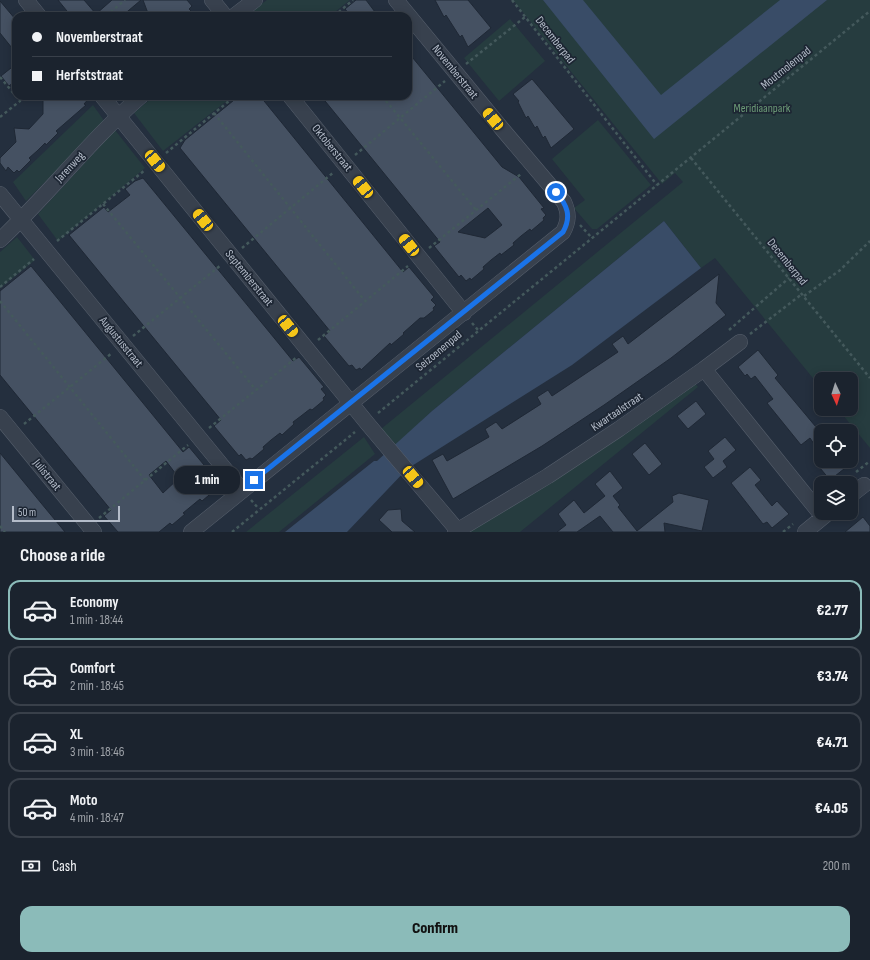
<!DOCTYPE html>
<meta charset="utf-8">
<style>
:root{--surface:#1b232e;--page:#242b36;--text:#f1f3f6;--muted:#a0a4aa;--line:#39404a;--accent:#8bbbb9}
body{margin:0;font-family:"Sofia Sans Condensed",sans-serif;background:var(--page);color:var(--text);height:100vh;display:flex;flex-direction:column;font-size:15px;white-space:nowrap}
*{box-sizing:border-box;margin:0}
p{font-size:13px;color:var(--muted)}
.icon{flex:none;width:22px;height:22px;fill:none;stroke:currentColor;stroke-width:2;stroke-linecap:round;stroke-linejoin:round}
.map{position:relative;height:532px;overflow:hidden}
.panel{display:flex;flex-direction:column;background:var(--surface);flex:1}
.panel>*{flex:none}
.banner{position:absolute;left:12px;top:12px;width:400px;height:88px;border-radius:12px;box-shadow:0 2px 10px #0003,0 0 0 1px var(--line);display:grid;align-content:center;height:88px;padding:0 20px;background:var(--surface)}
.needle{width:26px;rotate:176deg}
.tools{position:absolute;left:814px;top:372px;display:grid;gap:8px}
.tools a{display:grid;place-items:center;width:44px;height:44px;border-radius:8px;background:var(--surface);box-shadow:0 2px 10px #0003,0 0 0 1px var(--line);font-size:20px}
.scale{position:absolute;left:12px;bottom:10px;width:108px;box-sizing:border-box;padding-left:4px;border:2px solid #b4bcc9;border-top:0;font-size:11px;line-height:14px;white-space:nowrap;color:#b4bcc9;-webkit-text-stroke:3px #1d2633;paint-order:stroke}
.end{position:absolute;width:18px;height:18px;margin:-9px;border:5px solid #1a73e8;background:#fff;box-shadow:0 0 0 2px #fff}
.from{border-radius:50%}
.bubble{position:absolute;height:28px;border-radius:12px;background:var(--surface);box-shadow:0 2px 10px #0003,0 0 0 1px var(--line);font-size:13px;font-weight:800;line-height:28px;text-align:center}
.car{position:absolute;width:12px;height:24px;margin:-12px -6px;border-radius:5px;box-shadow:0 0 3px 1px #0007;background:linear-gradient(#f5c518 24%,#345 0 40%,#f5c518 0 76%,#345 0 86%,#f5c518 0)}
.banner b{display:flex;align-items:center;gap:14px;height:38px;font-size:15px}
.banner b+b{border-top:1px solid var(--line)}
.banner i{width:10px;height:10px;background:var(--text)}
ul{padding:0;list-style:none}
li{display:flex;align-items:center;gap:12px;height:60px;margin:0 8px 6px;padding:0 12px;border:2px solid var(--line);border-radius:12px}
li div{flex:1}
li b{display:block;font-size:15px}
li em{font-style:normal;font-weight:800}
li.active{border-color:var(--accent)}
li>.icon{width:36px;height:36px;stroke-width:1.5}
h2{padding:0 20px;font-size:18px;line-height:48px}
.pay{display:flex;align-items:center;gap:10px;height:44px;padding:0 20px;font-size:15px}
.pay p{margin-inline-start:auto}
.button{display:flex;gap:8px;margin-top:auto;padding:8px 20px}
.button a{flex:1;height:46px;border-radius:12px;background:var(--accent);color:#111;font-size:16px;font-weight:800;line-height:46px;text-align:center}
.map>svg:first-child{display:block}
</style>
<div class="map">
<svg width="870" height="532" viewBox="0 0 870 532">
<rect width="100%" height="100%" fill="#242f3e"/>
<path fill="#263c3f" d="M267,0H350L330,16H245Z
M513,0H870V448L838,409H851V379H821V388L715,258L701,268L664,221L432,411L396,445L381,429L683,182L675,173L662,184Z
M510,19L545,61L499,101L464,58Z
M154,96H233L163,151L134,113Z
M93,105L105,122L26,201L13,182Z
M598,120L651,185L597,229H592L574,208L585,200L552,159Z
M115,130L145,168L58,241L38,214Z
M17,237L35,260L0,288V252Z
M694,382L698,387L520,532H469Z
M364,437L375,454L279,532H246Z"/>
<path fill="#394c67" d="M543,0H583L661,95L780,0H827L654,139Z
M664,221L701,268L572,365L407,469L347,532H285L374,461H377L432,411Z"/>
<path fill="#455162" stroke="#1f2835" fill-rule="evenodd" d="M58,0H84L96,14L112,0H141L122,16H71Z
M143,0H187L192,6L189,9L191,11L185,16H149Z
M356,0H366L378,16H351L345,9Z
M435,0H468L491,28L468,47L462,35L460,37L446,15L444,17Z
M0,1L16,20V53L0,33Z
M408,52L502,167L519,177L544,208L541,209L546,215L543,218L544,220L531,231L530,229L521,236L513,243L514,245L501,255L500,253L491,260L483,267L484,269L471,280L470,278L466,281L461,275L459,277L434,246L440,242L321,96H408ZM488,208L502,225L493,232L485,238L458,232Z
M16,64V80L9,86L1,76Z
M532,79L574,129L551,148L545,136L543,138L537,126L535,128L528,116L526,118L518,102L519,101L513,94Z
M43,96H91L84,104L86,105L56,131L58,133L46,145L45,143L37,151L29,158L31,160L19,172L17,170L14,173L8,167L6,171L0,163V158L16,142L14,128L29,129L43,114Z
M239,96H260L403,272L409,267L434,297L431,300L436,305L433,308L434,310L424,318H420L403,333L404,334L391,345L390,343L361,370L360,368L356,370L352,365L349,366L324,336L330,331L180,148L185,140Z
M143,178L293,361L299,357L324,387L321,389L326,395L323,398L324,400L312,410L310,409L301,416L293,422L294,424L282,435L280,433L271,440L263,447L264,449L252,459L250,458L246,460L241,454L239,456L214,426L221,420L69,235L104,207L108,212L130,195L125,189L135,181Z
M31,266L183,452L189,447L214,477L212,479L217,485L213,488L215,490L202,501L200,499L183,513L185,514L178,520L172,525L170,523L159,532H118L104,516L111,510L0,375V291ZM166,461L179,478L163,493L149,475Z
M719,274L716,303L726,315L671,358L604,405L542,446L453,499L432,460L443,454L447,461L489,437L485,429L496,422L502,429L541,404L537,397L548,390L552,396L618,352L612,344L623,336L628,344Z
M758,350L778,375L775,378L821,433V438L814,444L810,438L801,445L767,403L773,399L755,376L751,379L747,374L745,376L738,367Z
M696,401L706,414L688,429L677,416Z
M725,437L736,450L723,461L727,467L713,478L704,467L714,459L708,451Z
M645,443L662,464L649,475L632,454Z
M0,453L41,503L65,532H0Z
M828,461H854L830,480L820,468Z
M750,467L761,480L755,485L772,506L777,501L789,514L772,528L767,522L763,524L731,483Z
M610,471L623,488L613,496L620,505L618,507L637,531L673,502L672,496L679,493L709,500L702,531L664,523L665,532H613L600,516L577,532H557L566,525L558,514L574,500L584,513L605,496L595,484Z
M401,509L402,521L415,532H392L379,520L388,510Z
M863,517L870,526V532H845Z"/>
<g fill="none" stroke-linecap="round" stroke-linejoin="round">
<defs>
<path id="street" d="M26,0L39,16
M212,0L225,16
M234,16L255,0
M102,96L367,423L459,532
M290,96L464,313
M0,194L242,490
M0,240C49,194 90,140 141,96
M704,369L740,342
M0,417L94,532
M851,495L864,485
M191,532L563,232C569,221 569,213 564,202L503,130L396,0
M455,532L548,476L619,429L704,369L823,517
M805,532L828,513"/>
</defs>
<use href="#street" stroke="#565f6c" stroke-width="16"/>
<path stroke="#44595c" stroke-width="2.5" stroke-dasharray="3 3" stroke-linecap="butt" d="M512,0L657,185
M106,16L125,0
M334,16L353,0
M466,64L525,17
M0,77L20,101
M382,96L476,210
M214,113L365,301
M0,117L20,101L21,96
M166,153L235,96
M355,155L445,81
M691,158L870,378
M103,204L256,390
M580,225L592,238
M57,241L145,170
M242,248L334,172
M429,248L521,174
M0,287L34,259
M804,296L839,271L870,241
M0,301L145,480
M472,323L478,330
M729,330L789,278
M750,334L802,294
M133,336L221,265
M318,340L408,266
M378,413L870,11
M24,424L112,353
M209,428L297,357
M856,472L870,461
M251,500L259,509
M99,518L188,445
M0,526L5,532
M232,532L355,432
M783,532L793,524"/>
<use href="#street" stroke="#38414e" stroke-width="15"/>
</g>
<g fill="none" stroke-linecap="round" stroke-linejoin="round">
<path stroke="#1a73e8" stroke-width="5" d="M254,480L563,232C572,216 567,205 556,192"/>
</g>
<g text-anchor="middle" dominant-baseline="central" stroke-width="3.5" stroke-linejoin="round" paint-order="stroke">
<g font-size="12" fill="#b4bcc9" stroke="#1d2633">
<text transform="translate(555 40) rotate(52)">Decemberpad</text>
<text transform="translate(786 68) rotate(-39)">Moutmolenpad</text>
<text transform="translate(455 72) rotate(51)">Novemberstraat</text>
<text transform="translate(332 148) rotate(51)">Oktoberstraat</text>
<text transform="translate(70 167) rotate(-47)">Jarenweg</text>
<text transform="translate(787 262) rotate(51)">Decemberpad</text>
<text transform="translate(249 278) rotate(51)">Septemberstraat</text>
<text transform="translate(121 342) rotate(51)">Augustusstraat</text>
<text transform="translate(439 351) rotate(-40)">Seizoenenpad</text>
<text transform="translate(617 412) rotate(-34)">Kwartaalstraat</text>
<text transform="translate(47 475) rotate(51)">Julistraat</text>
</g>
<g font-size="12" fill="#6b9a76" stroke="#1d2633">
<text x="762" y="108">Meridiaanpark</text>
</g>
</g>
</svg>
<div class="tools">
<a><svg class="needle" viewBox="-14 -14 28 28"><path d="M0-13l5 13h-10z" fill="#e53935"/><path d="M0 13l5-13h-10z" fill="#a0a4aa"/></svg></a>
<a><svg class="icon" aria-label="locate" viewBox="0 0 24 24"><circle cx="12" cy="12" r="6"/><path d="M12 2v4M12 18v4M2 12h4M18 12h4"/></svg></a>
<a><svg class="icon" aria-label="layers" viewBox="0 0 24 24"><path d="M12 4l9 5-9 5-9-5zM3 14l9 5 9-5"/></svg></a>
</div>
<div class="scale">50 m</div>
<i class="end from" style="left:556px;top:192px"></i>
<i class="end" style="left:254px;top:480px"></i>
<div class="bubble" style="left:174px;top:466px;width:66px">1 min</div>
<i class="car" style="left:493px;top:119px;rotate:320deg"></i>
<i class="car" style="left:155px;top:161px;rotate:141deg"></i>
<i class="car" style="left:363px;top:187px;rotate:321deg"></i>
<i class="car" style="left:203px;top:220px;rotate:321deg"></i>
<i class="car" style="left:409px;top:245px;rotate:321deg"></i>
<i class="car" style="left:288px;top:326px;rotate:141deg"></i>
<i class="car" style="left:413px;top:477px;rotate:140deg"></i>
<div class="banner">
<b><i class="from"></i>Novemberstraat</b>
<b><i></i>Herfststraat</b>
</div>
</div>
<section class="panel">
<h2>Choose a ride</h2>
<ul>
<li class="active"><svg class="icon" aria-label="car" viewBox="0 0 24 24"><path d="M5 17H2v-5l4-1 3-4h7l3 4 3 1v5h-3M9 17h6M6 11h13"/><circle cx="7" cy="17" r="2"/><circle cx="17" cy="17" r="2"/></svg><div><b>Economy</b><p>1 min · 18:44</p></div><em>€2.77</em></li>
<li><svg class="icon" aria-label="car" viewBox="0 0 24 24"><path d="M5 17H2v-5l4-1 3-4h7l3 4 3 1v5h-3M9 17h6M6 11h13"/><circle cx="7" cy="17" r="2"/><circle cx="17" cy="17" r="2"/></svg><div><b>Comfort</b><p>2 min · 18:45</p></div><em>€3.74</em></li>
<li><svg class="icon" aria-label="car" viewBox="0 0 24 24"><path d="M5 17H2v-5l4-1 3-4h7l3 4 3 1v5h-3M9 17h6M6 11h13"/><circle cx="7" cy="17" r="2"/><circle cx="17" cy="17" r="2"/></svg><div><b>XL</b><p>3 min · 18:46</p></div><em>€4.71</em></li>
<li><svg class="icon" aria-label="car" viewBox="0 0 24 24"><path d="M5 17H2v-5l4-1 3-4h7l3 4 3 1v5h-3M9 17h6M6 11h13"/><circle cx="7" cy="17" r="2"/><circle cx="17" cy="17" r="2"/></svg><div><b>Moto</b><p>4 min · 18:47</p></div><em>€4.05</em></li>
</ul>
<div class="pay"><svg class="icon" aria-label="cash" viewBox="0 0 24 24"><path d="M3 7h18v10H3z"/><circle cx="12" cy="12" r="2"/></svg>Cash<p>200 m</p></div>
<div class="button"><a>Confirm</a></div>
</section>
